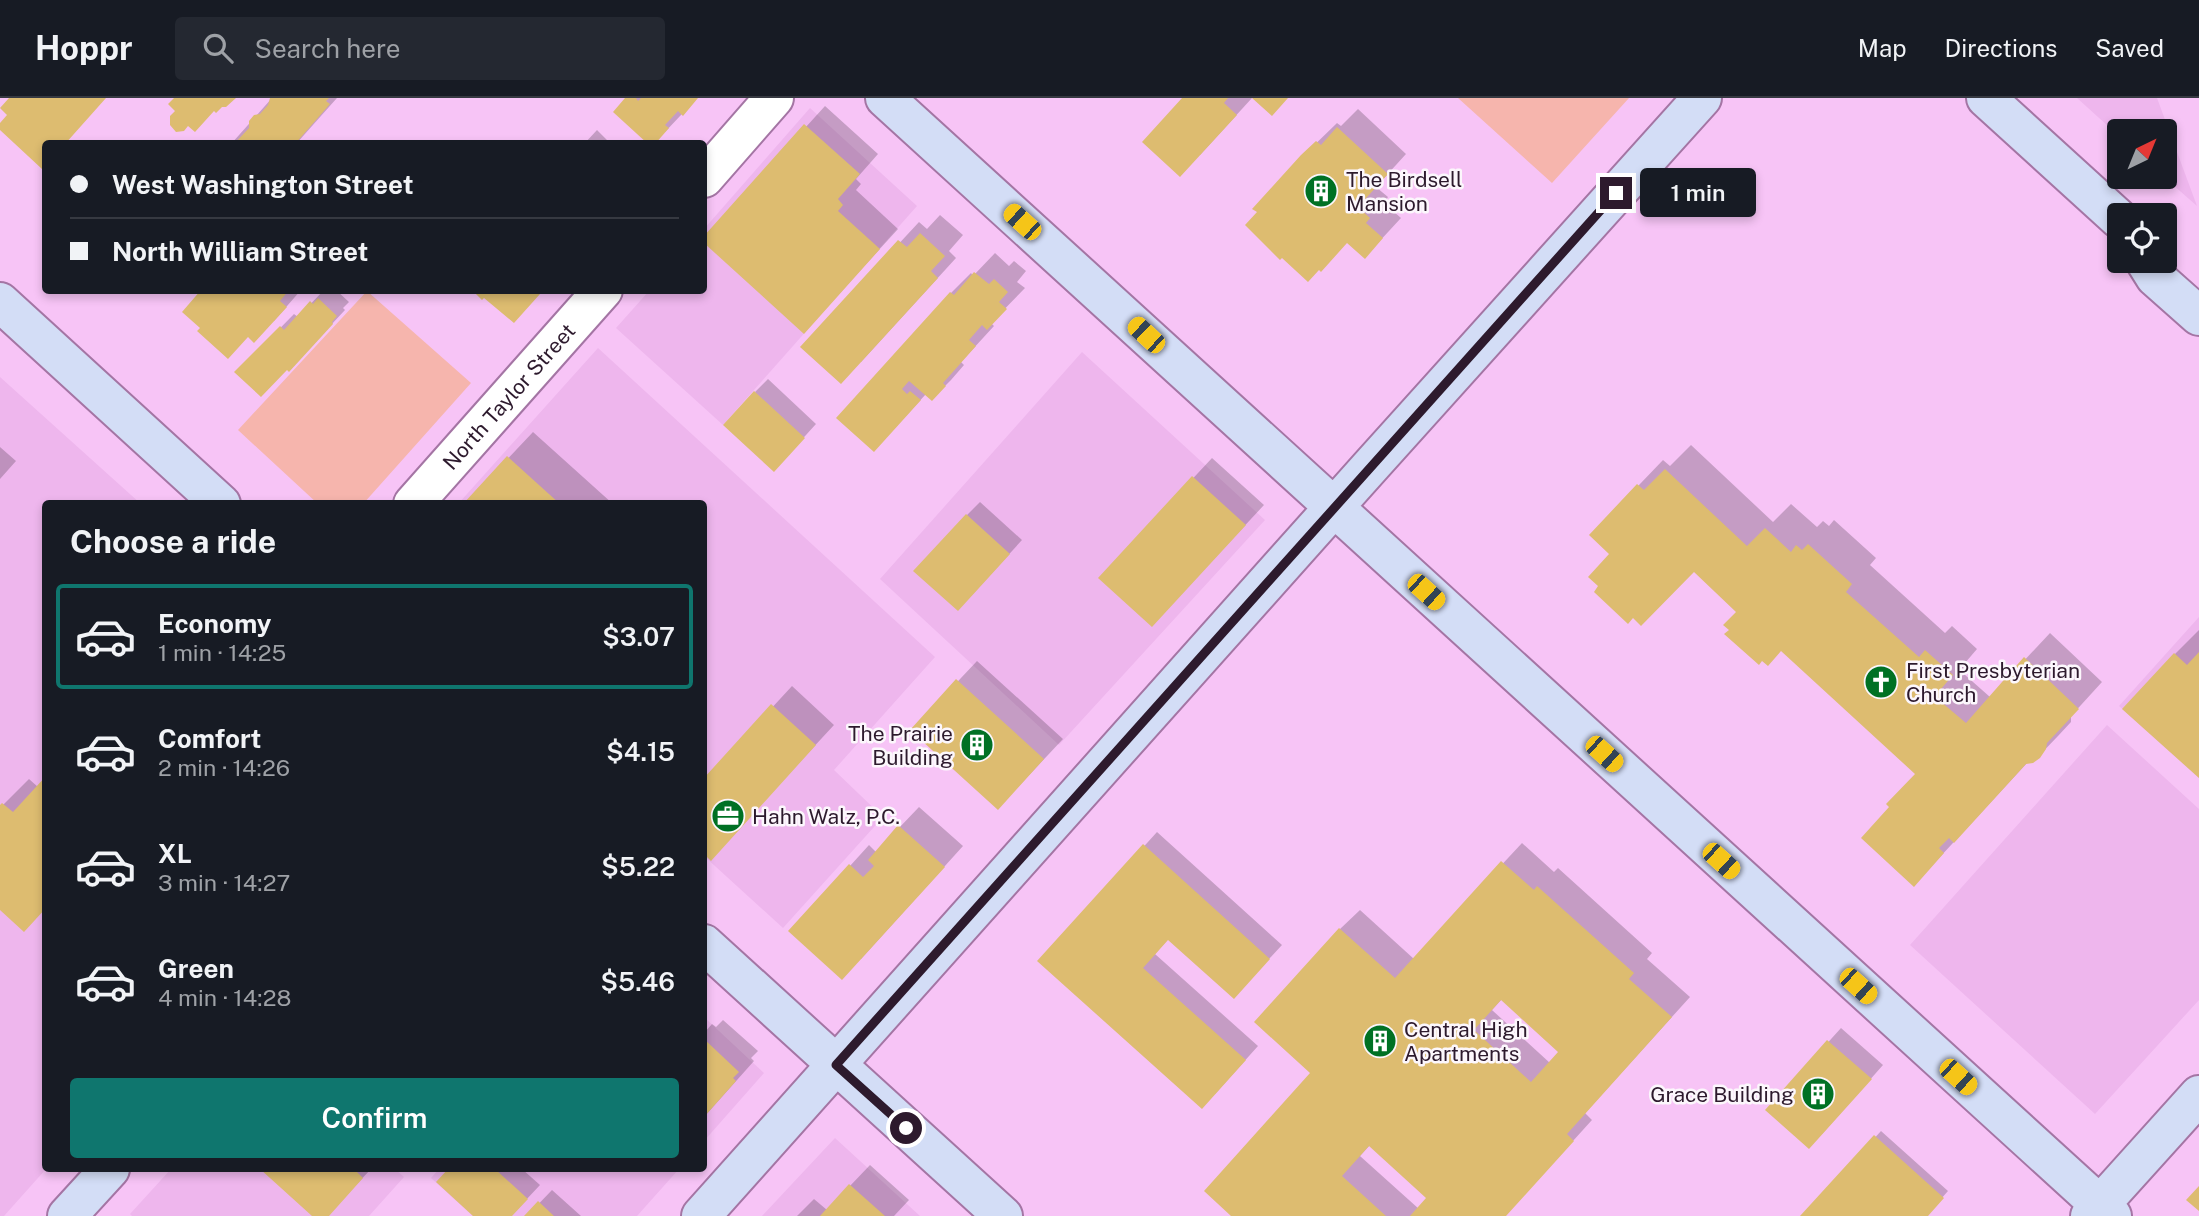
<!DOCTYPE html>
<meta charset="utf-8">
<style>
:root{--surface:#171b24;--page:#242831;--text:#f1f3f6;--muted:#9ea1a6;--line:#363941;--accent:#0f766e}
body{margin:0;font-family:"Public Sans",sans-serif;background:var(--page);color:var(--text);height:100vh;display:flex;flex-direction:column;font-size:26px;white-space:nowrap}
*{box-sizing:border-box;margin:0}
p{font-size:23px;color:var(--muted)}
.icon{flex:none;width:38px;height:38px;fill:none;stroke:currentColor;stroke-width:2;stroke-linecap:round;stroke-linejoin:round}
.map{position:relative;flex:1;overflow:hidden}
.drawer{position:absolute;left:42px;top:402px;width:665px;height:672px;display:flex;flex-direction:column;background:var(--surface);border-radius:7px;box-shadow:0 4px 10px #0003}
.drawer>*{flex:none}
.hud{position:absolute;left:42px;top:42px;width:665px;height:154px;border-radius:7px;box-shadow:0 4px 10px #0003;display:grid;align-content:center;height:154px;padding:0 28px;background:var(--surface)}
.needle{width:46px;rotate:43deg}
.buttons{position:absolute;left:2107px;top:21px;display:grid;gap:14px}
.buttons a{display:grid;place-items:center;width:70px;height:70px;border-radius:7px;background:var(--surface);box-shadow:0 4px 10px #0003;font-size:35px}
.end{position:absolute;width:32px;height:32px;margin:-16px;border:9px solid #2d1a2d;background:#fff;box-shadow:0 0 0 4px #fff}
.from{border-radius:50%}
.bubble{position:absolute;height:49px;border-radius:7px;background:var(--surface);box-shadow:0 4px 10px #0003;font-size:23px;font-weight:600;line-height:49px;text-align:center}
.car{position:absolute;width:21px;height:42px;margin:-21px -10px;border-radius:9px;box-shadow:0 0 5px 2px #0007;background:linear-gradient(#f5c518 24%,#345 0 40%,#f5c518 0 76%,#345 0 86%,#f5c518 0)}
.hud b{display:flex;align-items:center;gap:24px;height:66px;font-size:26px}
.hud b+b{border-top:2px solid var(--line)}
.hud i{width:18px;height:18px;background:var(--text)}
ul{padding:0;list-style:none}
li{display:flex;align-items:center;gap:21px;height:105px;margin:0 14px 10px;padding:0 14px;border:4px solid transparent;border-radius:7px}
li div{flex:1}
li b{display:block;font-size:26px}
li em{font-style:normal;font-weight:600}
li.on{border-color:var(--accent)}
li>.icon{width:63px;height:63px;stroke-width:1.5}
h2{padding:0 28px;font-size:32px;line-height:84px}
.action{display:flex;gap:14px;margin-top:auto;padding:14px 28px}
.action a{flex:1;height:80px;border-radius:7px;background:var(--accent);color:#fff;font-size:28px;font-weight:600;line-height:80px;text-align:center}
header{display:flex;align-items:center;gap:42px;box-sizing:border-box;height:98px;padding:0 35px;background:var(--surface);border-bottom:2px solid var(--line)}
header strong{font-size:33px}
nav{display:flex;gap:38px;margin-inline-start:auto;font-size:24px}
.search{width:490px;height:63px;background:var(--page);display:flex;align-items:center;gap:18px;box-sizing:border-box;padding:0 24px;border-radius:7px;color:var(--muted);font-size:26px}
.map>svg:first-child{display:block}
</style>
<header>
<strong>Hoppr</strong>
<div class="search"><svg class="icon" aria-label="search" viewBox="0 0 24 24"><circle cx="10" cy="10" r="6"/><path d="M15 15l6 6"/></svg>Search here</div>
<nav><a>Map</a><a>Directions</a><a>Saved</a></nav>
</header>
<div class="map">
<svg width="2199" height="1118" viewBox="0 0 2199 1118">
<rect width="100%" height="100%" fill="#f7c4f6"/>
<path fill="#eeb6ed" d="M2077,0H2157L2197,108L2164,79L2165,33H2119V38Z
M810,10L917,108L723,327L616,230L649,193L704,192V131Z
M598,250L935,559L834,672L883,719L783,830L704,758V406H458Z
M1082,254L1265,422L1059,647L880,481Z
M0,279L141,406H46V1071L4,1118H0Z
M2199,519V680L2119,608Z
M2107,627L2199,711V902L2095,1016L1910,847Z
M704,919L764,975L704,1043Z
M835,1040L920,1118H762Z
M171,1071H395L404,1079L369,1118H132L130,1116Z
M439,1071H679L637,1118H473L431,1080Z"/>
<path fill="#f6b5ad" d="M1458,0H1629L1552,85Z
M367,193L471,285L363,406H318L238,332Z"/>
<path fill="#0003" fill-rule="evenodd" d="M272,0H337L296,46H231Z
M628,0H697L665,34Z
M1184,0H1252L1200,57Z
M825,8L878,56L856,81L861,86L856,92L898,131L804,234L704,141Z
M1358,11L1406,56L1376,89L1388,99L1384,105L1401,120L1365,159L1303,58L1337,25L1341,28Z
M597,32L611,46H584Z
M940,117L963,137L949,153L956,160L861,264L803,249L919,124L927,131Z
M995,155L1009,168L1014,163L1026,173L1017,184L1025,190L991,225L994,228L961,264L964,267L951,282L932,301L926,296L893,332L839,320L951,195L971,175L973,178Z
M204,192H301L274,223Z
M324,192H336L349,204L343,210L345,212L302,258L237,274L294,216L298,219Z
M768,281L816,326L786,359L755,294Z
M533,334L613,406H465Z
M1691,347L1773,424L1791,406L1817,429L1823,423L1829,428L1834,422L1876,460L1870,467L1945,535L1952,528L1977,551L1965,565L1971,570L1964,576L1990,599L2050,535L2102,584L2071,618V624L2058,638L2033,664H2028L1914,787L1917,676L1782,551L1731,532L1739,514L1694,472L1612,456L1591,437L1663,362L1670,368Z
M0,349L16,363L0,381Z
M1212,360L1264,407L1171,507L1100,480Z
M980,404L1022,442L971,498L967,417Z
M2199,532V678L2175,556Z
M977,563L1063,641L1017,690L912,632Z
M792,588L834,627L711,760L704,753V683Z
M29,681L38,689L0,809V710Z
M919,709L963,748L861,861L791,833L869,747L876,754Z
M1157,734L1282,847L1247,885L1169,840L1155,856L1258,948L1215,996L1040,863Z
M1522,745L1554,774L1558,770L1652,855L1647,861L1690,899L1585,1015L1592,1022L1505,1118H1234L1313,975L1340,831L1360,812L1414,861ZM1502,901L1560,954L1550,965L1492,912ZM1370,1047L1429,1100L1419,1111L1360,1058Z
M723,922L758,953L751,960L754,963L704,1019V935L712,926L716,929Z
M1841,930L1883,967L1822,1036L1767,1012Z
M1881,1033L1948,1093L1926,1118H1803Z
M870,1067L909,1102L894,1118H797L814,1101L827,1112Z
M263,1071H371L327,1118H315Z
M451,1071H522L540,1087L511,1118H475Z
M552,1092L581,1118H527Z"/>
<path fill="#ddbc70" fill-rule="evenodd" d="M9,0H106L65,46H46V67L42,71L0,32V25L7,17L0,10Z
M174,0H236L226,9H222L216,15L214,13L195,34L188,28L184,33L176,34L170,27V18L175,13L168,6Z
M270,0H329L326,3L330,6L295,46H234L249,30V23L254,17L260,16L268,7Z
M625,0H636L638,3L641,0H698L683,18L678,13L665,27L669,30L655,46H648L613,14Z
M1182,0H1228L1224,5L1237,17L1180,79L1142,44Z
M1252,0H1288L1272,18Z
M804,26L860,76L838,101L843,107L838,113L880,151L804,236L704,145V138Z
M1337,29L1388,76L1358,109L1370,120L1366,125L1383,140L1365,161L1347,145L1321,174L1319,172L1308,184L1282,160L1280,162L1245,127L1257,114L1252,111L1301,57L1316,43L1321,47Z
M920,135L945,158L931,173L938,180L841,286L800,249L898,142L907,149Z
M974,174L989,186L994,181L1008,194L999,204L1007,211L987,232L982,227L969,242L976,248L943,285L946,288L932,303L909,283L902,291L907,296L910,293L921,302L874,354L836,320L950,194L954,197Z
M201,192H289L280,203L287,209L254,245L248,239L228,261L197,233L200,230L182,214Z
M472,192H535L540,196L514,225L484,200L482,202Z
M318,200L337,218L332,224L333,226L289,274L287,272L261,299L234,274L280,228L284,232L310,203L313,206Z
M754,293L805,340L774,374L723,327Z
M507,358L560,406H463Z
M1665,371L1747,448L1765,430L1791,454L1796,447L1802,452L1808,446L1852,486L1846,494L1919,559L1925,552L1953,577L1941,591L1948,596L1940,603L1966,625L2024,559L2079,611L2047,645L2046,651L2040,660L2033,665L2026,666L1954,745L1949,740L1939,750L1944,755L1914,789L1861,740L1889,709L1886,706L1915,676L1781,553L1768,568L1762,563L1759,567L1724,536L1729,532L1723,527L1736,514L1694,474L1641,528L1633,520L1628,526L1594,494L1598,488L1588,479L1609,456L1589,437L1637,386L1644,392Z
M1192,378L1246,427L1152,529L1098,480Z
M966,416L1010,456L958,513L913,473Z
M2199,554V680L2122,611L2174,555L2187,567Z
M956,581L1044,661L998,712L910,632Z
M771,606L816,647L711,763L704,756V680Z
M46,678V810L24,834L0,812V707L2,705L13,714Z
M898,727L945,769L842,882L788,833L849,766L863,779L874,768L868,762Z
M1143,746L1270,861L1234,901L1168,842L1143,870L1246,962L1202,1011L1037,863Z
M1501,763L1534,792L1537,788L1634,875L1629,881L1672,919L1567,1036L1574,1043L1506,1118H1410L1426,1100L1369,1048L1342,1078L1386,1118H1231L1204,1093L1310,975L1254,924L1339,830L1395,880ZM1501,902L1558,954L1531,984L1474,932Z
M704,941L739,974L733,980L736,983L704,1019Z
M1827,942L1872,981L1809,1051L1765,1012Z
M1874,1037L1944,1100L1928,1118H1800Z
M260,1071H354L363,1080L329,1118H312Z
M448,1071H495L528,1101L512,1118H473L436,1084Z
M849,1086L885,1118H820Z
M2199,1088V1113L2186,1102Z
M538,1103L554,1118H524Z"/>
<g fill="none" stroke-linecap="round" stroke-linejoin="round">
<defs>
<g id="street">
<path d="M704,80L774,0"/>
<path id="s1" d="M413,406L603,192"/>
</g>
<path id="secondary" d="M885,0L2112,1118
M1986,0L2119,121
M2145,163L2155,179L2199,218
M0,204L221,406
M704,846L1003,1118
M67,1118L110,1071
M701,1118L1369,370L1702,0
M2090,1118L2199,997"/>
</defs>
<use href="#street" stroke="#a475a4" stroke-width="42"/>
<use href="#secondary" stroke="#a475a4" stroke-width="42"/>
<use href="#street" stroke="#fff" stroke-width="38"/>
<use href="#secondary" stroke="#d3ddf6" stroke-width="38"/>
</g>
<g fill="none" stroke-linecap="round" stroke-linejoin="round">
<path stroke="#2d1a2d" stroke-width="9" d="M906,1030L836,967L1616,95"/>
</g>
<defs>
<symbol id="building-disc" viewBox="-11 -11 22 22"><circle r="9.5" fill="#007124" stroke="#fcf7fc"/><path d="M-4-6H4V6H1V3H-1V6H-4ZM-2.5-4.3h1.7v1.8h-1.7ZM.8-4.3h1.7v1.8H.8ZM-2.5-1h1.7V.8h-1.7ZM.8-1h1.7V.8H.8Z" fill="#fff"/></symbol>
<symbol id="church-disc" viewBox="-11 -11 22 22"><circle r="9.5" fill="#007124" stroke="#fcf7fc"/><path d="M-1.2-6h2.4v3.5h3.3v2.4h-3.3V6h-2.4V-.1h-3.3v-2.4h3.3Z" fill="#fff"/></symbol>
<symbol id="office-disc" viewBox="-11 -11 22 22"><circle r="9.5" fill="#007124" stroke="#fcf7fc"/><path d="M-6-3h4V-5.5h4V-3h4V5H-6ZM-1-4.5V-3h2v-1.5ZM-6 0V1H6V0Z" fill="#fff"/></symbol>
</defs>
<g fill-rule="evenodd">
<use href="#building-disc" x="1302" y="74" width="38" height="38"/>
<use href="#church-disc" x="1862" y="565" width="38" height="38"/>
<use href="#building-disc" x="958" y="628" width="38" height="38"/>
<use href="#office-disc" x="709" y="699" width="38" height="38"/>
<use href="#building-disc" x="1361" y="924" width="38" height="38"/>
<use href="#building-disc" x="1799" y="977" width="38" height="38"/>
</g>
<g text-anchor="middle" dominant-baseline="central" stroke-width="5" stroke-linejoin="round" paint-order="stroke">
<g font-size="21" fill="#2d1a2d" stroke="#fcf7fc" text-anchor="start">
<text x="1346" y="81">The Birdsell<tspan x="1346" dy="24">Mansion</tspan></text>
<text x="1906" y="572">First Presbyterian<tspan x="1906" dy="24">Church</tspan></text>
<text x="953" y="635" text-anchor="end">The Prairie<tspan x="953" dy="24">Building</tspan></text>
<text x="752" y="718">Hahn Walz, P.C.</text>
<text x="1404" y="931">Central High<tspan x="1404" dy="24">Apartments</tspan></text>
<text x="1794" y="996" text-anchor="end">Grace Building</text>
</g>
<g font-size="21" fill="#2d1a2d" stroke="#fcf7fc">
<text stroke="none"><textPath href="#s1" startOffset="144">North Taylor Street</textPath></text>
</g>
</g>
</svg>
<div class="buttons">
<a><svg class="needle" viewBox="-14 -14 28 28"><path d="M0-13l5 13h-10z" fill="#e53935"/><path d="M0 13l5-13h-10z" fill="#9ea1a6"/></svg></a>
<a><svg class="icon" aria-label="locate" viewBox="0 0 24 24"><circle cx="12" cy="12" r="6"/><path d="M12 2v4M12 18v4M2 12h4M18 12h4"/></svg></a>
</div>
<i class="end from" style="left:906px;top:1030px"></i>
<i class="end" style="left:1616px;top:95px"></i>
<div class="bubble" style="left:1640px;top:70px;width:116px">1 min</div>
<i class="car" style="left:1022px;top:124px;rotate:312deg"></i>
<i class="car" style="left:1146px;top:237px;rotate:313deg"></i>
<i class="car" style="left:1426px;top:494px;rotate:132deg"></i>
<i class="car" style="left:1604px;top:656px;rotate:132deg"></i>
<i class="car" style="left:1721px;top:763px;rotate:132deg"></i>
<i class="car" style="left:1858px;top:888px;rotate:132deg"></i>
<i class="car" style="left:1958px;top:979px;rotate:132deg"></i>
<div class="hud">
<b><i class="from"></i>West Washington Street</b>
<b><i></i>North William Street</b>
</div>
<section class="drawer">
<h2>Choose a ride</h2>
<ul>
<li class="on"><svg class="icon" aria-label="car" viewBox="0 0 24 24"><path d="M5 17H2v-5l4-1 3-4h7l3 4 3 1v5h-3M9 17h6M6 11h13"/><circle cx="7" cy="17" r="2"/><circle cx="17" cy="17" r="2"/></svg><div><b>Economy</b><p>1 min · 14:25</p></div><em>$3.07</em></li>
<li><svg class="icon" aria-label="car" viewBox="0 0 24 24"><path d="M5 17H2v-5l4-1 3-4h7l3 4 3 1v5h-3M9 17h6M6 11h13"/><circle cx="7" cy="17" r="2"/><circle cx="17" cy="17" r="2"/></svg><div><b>Comfort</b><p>2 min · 14:26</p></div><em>$4.15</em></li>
<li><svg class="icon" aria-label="car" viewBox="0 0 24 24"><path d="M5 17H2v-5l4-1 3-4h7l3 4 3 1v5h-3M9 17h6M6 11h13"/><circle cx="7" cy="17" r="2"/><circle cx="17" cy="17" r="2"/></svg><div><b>XL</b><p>3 min · 14:27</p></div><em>$5.22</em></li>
<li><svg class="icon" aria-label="car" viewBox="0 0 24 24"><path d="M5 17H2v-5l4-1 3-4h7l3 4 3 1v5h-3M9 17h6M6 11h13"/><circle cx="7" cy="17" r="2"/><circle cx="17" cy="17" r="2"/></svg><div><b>Green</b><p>4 min · 14:28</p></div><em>$5.46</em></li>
</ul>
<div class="action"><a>Confirm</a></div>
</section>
</div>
